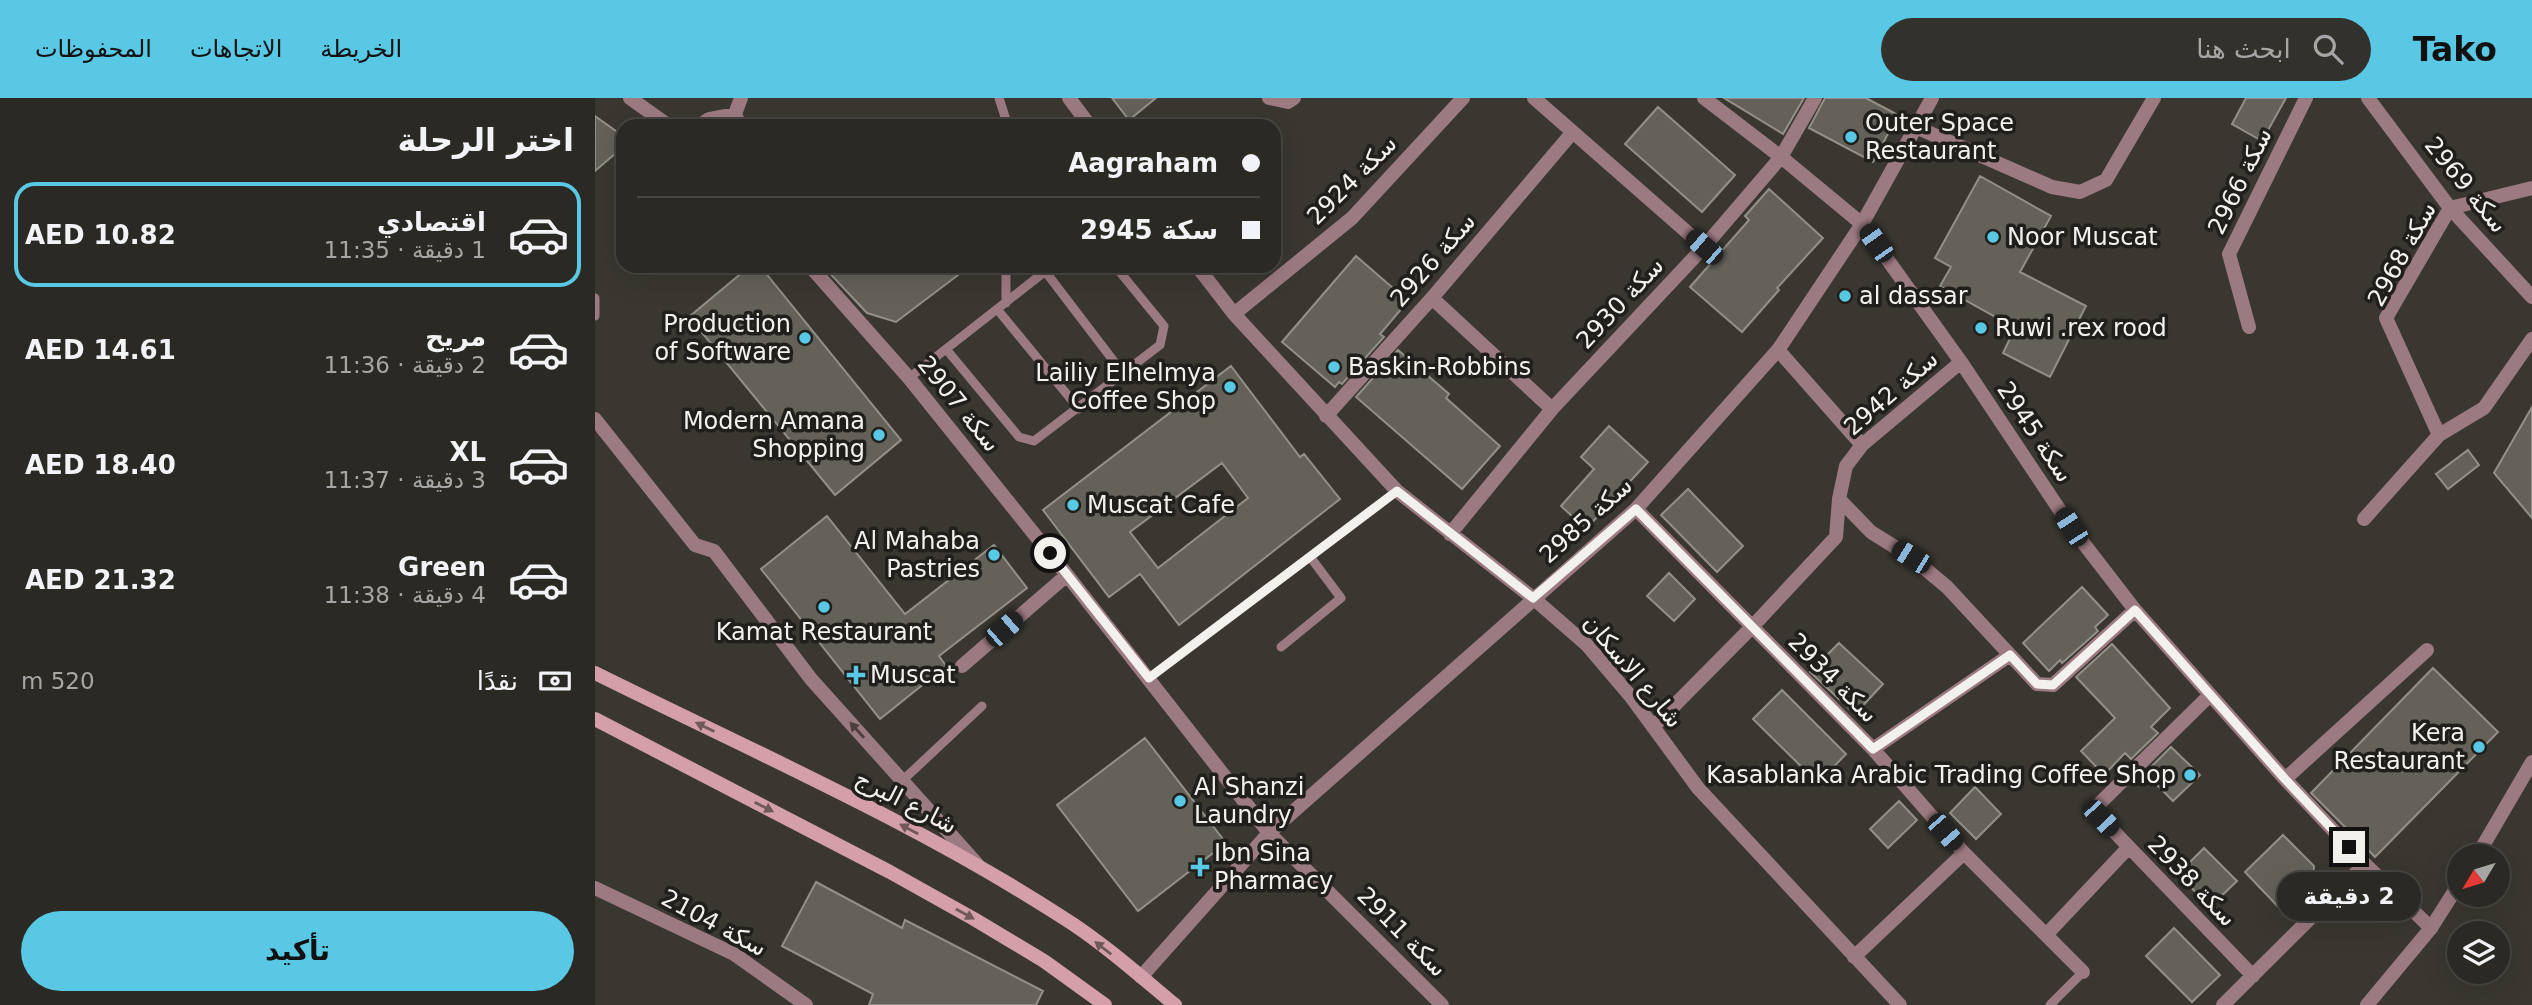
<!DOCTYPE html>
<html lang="ar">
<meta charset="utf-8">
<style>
:root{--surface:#2b2923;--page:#33312b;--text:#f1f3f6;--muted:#a6a6a6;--line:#474541;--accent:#59c8e5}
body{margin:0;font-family:"DejaVu Sans","Noto Sans Arabic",sans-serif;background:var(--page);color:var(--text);direction:rtl;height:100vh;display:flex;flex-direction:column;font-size:26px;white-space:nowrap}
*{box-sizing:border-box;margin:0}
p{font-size:23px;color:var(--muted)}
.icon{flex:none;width:38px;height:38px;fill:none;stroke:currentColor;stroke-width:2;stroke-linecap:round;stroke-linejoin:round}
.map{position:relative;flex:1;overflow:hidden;direction:ltr}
.sheet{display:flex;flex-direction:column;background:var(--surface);width:595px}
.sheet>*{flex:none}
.top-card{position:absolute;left:21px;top:21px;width:665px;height:154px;border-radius:21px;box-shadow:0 7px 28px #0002,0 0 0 2px var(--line);direction:rtl;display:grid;align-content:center;height:154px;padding:0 21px;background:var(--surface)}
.needle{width:46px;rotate:232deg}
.buttons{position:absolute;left:1852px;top:746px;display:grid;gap:14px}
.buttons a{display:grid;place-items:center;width:63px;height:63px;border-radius:50%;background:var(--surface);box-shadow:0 7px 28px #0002,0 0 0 2px var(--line);font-size:35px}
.end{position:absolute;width:32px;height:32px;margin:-16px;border:9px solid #f2f1ec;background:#111;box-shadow:0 0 0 4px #111}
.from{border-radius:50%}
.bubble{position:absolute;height:49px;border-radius:24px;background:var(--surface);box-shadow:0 7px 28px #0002,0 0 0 2px var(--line);font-size:23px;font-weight:700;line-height:49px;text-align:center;direction:rtl}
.car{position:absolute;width:21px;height:42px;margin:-21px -10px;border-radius:9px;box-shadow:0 0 5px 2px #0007;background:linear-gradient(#222 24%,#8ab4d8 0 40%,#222 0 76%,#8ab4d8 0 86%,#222 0)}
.top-card b{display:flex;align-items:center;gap:24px;height:66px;font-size:26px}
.top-card b+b{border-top:2px solid var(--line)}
.top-card i{width:18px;height:18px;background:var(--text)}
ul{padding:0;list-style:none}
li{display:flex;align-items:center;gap:21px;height:105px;margin:0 14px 10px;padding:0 7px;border:4px solid transparent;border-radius:21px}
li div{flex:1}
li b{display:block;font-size:26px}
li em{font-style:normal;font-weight:700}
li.selected{border-color:var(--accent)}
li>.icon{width:63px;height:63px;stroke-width:1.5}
h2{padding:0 21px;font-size:32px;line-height:84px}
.pay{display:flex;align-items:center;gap:18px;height:77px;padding:0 21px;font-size:26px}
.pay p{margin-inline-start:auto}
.button{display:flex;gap:14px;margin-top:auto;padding:14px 21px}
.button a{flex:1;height:80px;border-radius:42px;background:var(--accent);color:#111;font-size:28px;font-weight:700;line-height:80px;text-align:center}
header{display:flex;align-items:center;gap:42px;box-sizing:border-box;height:98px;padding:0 35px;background:var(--accent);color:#111}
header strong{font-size:33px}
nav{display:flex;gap:38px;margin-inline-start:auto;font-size:24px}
.search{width:490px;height:63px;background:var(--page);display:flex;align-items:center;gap:18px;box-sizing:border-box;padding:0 24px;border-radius:38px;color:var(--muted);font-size:26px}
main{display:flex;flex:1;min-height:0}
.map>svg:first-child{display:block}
</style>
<header>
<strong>Tako</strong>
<div class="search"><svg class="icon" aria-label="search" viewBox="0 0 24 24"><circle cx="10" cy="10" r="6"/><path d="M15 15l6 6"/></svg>ابحث هنا</div>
<nav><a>الخريطة</a><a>الاتجاهات</a><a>المحفوظات</a></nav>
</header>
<main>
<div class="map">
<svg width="1937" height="907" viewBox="0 0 1937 907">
<rect width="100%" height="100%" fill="#39372f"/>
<path fill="#646159" stroke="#929087" stroke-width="2" fill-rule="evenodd" d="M517,0H561L534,22Z
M1129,0H1209L1188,36Z
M1230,0H1271L1303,17L1278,64L1214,30Z
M1651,0H1691L1667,43L1637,26Z
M1063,9L1140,77L1107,114L1030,46Z
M0,18L28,38V49L0,73Z
M1385,78L1456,118L1425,174L1491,208L1455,279L1408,255L1420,230L1345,188L1356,169L1340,160Z
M1174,91L1228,140L1182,190L1184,192L1147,234L1095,189L1154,122L1150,118Z
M761,158L813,203L785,236L789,239L747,286L744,284L740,289L687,244Z
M155,168H165L306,342L240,397L94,219Z
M228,168H375L301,224L272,215Z
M803,252L854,296L851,300L905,348L867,391L761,299Z
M636,268L705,359L709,356L745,401L584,527L545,476L514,499L448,412ZM627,365L653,400L563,470L535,434Z
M1937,309V420L1899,375Z
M1014,328L1053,364L991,431L966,408L999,371L986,359Z
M1873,352L1884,367L1853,391L1841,376Z
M1093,391L1148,448L1122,474L1066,417Z
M232,418L310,516L399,447L432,490L344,558L351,568L285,621L166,471Z
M1074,475L1100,501L1079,523L1052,498Z
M1487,489L1513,517L1500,529L1503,533L1467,565L1465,562L1454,573L1428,545Z
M1244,545L1288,586L1260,616L1215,574Z
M1517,546L1575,610L1556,629L1563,635L1536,661L1530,655L1509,677L1486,653L1520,620L1481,579Z
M1838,570L1903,634L1780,759L1716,695Z
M1187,592L1251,656L1223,685L1158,621Z
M550,640L631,745L543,813L462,707Z
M1576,649L1605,677L1578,703L1550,675Z
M1380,689L1406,716L1381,741L1355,715Z
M1304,703L1322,722L1293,750L1275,731Z
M1688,737L1719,768L1717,789L1690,816L1650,774Z
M1609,750L1642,783L1615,809L1583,776Z
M221,784L307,830L310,822L448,893L441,907H274L278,896L187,848Z
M1579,830L1625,877L1597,904L1551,858Z"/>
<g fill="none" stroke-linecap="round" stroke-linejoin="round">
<path stroke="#9c7a81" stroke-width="9" d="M404,0L413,28
M450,173L527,274
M0,200V218
M411,205V168
M402,211L484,311
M351,251L424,339L439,343L565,247L569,228L520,168
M314,280L457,168
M686,549L746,500L716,460
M554,580L802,393
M308,682L387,608
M1455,907L1488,874"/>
<path stroke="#9c7a81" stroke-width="14" d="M35,0L74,28
M474,0L495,28
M674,0L693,4L699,0
M939,0L1109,149
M1109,0L1186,59L1267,126L1366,264L1476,429L1540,512L1690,681L1770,766L1836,830
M1773,0L1855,110L1937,199
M140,16L146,0
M104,28L114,21L140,16L145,28
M1321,29L1457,89L1485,94L1511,82L1559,0
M215,168L314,280L472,477L674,735L847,907
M602,168L639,216L802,393L938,500L992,547L1037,600L1103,690L1305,907
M837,200L957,311
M639,216L757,120L868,0
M1654,229L1634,156L1711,0
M1183,252L1267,347
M731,318L837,200L977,35
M0,321L100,447L119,453L216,581L382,766
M1844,337L1791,220L1855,110L1937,90
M1244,401L1276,434L1316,459L1352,489L1442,586L1458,587L1540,512
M1041,411L1278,651L1369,755L1488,874
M1769,421L1844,337L1889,310L1937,241
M855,436L957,311L1109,149L1186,59L1220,0
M367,568L472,477
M1615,597L1503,707L1506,720L1658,878
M1058,629L1156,530L1241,439L1244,401L1251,368L1267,347L1366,264
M1278,651L1415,557
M1690,681L1832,552
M0,790L139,856L211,907
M1451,837L1533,750
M1259,859L1369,755
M1628,907L1770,766"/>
<path stroke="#9c7a81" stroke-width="14" d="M1882,758L1937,664
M546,879L674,735L1041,411L1183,252L1267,126L1337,0
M1772,907L1836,830L1864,786"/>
<path stroke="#d59faa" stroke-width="14" d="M0,575C155,652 322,725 467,819C507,844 544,877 580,907
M0,621L295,774L379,821L449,863L510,907"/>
</g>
<defs><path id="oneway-solid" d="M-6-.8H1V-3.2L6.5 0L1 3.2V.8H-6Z" transform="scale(1.75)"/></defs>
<g fill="#71595b">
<use href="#oneway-solid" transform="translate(110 629) rotate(-154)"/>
<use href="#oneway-solid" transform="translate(169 709) rotate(27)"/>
<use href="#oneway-solid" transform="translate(314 731) rotate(-152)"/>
<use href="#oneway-solid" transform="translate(370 816) rotate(29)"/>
<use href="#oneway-solid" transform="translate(508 850) rotate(-142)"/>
</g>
<use fill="#4b3f3f" href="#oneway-solid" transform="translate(262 632) rotate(-132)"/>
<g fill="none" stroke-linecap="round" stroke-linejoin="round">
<path stroke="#f2f1ec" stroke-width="9" d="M455,455L554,580L802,393L938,500L1041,411L1278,651L1415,557L1442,586L1458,587L1540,512L1690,681L1754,749"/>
</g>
<g fill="#59c8e5" stroke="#201f1b" stroke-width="2.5">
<circle cx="1256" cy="39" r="7"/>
<circle cx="1398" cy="139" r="7"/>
<circle cx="1250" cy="198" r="7"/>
<circle cx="1386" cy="230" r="7"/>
<circle cx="210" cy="240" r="7"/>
<circle cx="739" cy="269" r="7"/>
<circle cx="635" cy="289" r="7"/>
<circle cx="284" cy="337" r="7"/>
<circle cx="478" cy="407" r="7"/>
<circle cx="399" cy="457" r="7"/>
<circle cx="229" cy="509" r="7"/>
<path d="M257.5 566.5h7v7h7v7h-7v7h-7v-7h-7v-7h7z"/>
<circle cx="1884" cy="649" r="7"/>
<circle cx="1595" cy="677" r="7"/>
<circle cx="585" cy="703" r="7"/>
<path d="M601.5 758.5h7v7h7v7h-7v7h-7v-7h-7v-7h7z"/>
</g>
<g text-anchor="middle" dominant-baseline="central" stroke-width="7" stroke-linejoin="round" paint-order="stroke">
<g font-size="24" fill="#f2f1ec" stroke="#201f1b" text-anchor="start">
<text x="1270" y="25">Outer Space<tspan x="1270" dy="28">Restaurant</tspan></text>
<text x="1412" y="139">Noor Muscat</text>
<text x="1264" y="198">al dassar</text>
<text x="196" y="226" text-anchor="end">Production<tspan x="196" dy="28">of Software</tspan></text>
<text x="1400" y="230">Ruwi .rex rood</text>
<text x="753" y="269">Baskin-Robbins</text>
<text x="621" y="275" text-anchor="end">Lailiy Elhelmya<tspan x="621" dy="28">Coffee Shop</tspan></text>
<text x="270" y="323" text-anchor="end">Modern Amana<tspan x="270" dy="28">Shopping</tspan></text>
<text x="492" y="407">Muscat Cafe</text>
<text x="385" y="443" text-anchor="end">Al Mahaba<tspan x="385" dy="28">Pastries</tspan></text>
<text x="229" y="534" text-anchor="middle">Kamat Restaurant</text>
<text x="275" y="577">Muscat</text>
<text x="1870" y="635" text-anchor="end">Kera<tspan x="1870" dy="28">Restaurant</tspan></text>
<text x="1581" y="677" text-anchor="end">Kasablanka Arabic Trading Coffee Shop</text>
<text x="599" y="689">Al Shanzi<tspan x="599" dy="28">Laundry</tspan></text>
<text x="619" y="755">Ibn Sina<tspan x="619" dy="28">Pharmacy</tspan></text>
</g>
<g font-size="24" fill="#f2f1ec" stroke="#201f1b">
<text transform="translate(757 82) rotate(-45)">سكة 2924</text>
<text transform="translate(1645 83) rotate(-64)">سكة 2966</text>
<text transform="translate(1871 87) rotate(51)">سكة 2969</text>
<text transform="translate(1807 156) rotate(-61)">سكة 2968</text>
<text transform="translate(838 162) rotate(-49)">سكة 2926</text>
<text transform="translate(1025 205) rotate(-47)">سكة 2930</text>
<text transform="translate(1296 295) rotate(-41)">سكة 2942</text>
<text transform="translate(364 306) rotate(51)">سكة 2907</text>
<text transform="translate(1440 334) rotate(56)">سكة 2945</text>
<text transform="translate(991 422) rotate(-42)">سكة 2985</text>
<text transform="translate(1038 573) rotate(50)">شارع الاسكان</text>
<text transform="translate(1238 580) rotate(45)">سكة 2934</text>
<text transform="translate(311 704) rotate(27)">شارع البرج</text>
<text transform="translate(1597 783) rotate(46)">سكة 2938</text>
<text transform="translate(119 825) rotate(28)">سكة 2104</text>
<text transform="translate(807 834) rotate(45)">سكة 2911</text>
</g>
</g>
</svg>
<div class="buttons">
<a><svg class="needle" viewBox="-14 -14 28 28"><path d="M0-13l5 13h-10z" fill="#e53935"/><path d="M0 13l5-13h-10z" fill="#a6a6a6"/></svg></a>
<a><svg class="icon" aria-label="layers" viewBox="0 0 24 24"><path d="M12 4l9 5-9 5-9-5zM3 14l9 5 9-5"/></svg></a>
</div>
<i class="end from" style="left:455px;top:455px"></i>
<i class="end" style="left:1754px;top:749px"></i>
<div class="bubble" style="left:1682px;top:774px;width:144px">2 دقيقة</div>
<i class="car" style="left:1281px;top:145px;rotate:325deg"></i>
<i class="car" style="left:1109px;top:149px;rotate:311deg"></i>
<i class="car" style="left:1476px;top:429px;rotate:327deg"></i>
<i class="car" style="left:1316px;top:459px;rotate:302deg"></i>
<i class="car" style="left:409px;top:531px;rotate:49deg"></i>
<i class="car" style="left:1506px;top:720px;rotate:137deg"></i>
<i class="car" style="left:1350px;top:734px;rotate:139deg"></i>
<div class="top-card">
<b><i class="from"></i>Aagraham</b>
<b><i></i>سكة 2945</b>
</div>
</div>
<section class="sheet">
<h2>اختر الرحلة</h2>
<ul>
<li class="selected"><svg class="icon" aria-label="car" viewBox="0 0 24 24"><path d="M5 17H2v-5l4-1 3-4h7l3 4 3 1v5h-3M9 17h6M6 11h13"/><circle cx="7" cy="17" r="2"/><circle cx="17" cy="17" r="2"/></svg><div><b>اقتصادي</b><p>1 دقيقة · 11:35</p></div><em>AED 10.82</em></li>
<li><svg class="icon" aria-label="car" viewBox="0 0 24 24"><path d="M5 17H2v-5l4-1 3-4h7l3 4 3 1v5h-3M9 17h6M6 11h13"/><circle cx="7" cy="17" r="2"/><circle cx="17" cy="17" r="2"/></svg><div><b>مريح</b><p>2 دقيقة · 11:36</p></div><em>AED 14.61</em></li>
<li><svg class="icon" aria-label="car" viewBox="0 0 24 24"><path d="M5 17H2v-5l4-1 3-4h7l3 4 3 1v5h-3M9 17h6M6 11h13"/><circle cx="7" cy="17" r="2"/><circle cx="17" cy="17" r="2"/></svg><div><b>XL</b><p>3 دقيقة · 11:37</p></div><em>AED 18.40</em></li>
<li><svg class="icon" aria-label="car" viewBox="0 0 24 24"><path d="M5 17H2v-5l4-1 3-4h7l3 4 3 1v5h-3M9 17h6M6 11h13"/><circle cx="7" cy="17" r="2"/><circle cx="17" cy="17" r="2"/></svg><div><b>Green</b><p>4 دقيقة · 11:38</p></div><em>AED 21.32</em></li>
</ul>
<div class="pay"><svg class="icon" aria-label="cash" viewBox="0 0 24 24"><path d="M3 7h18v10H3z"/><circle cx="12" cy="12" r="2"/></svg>نقدًا<p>520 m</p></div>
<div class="button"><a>تأكيد</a></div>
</section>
</main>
